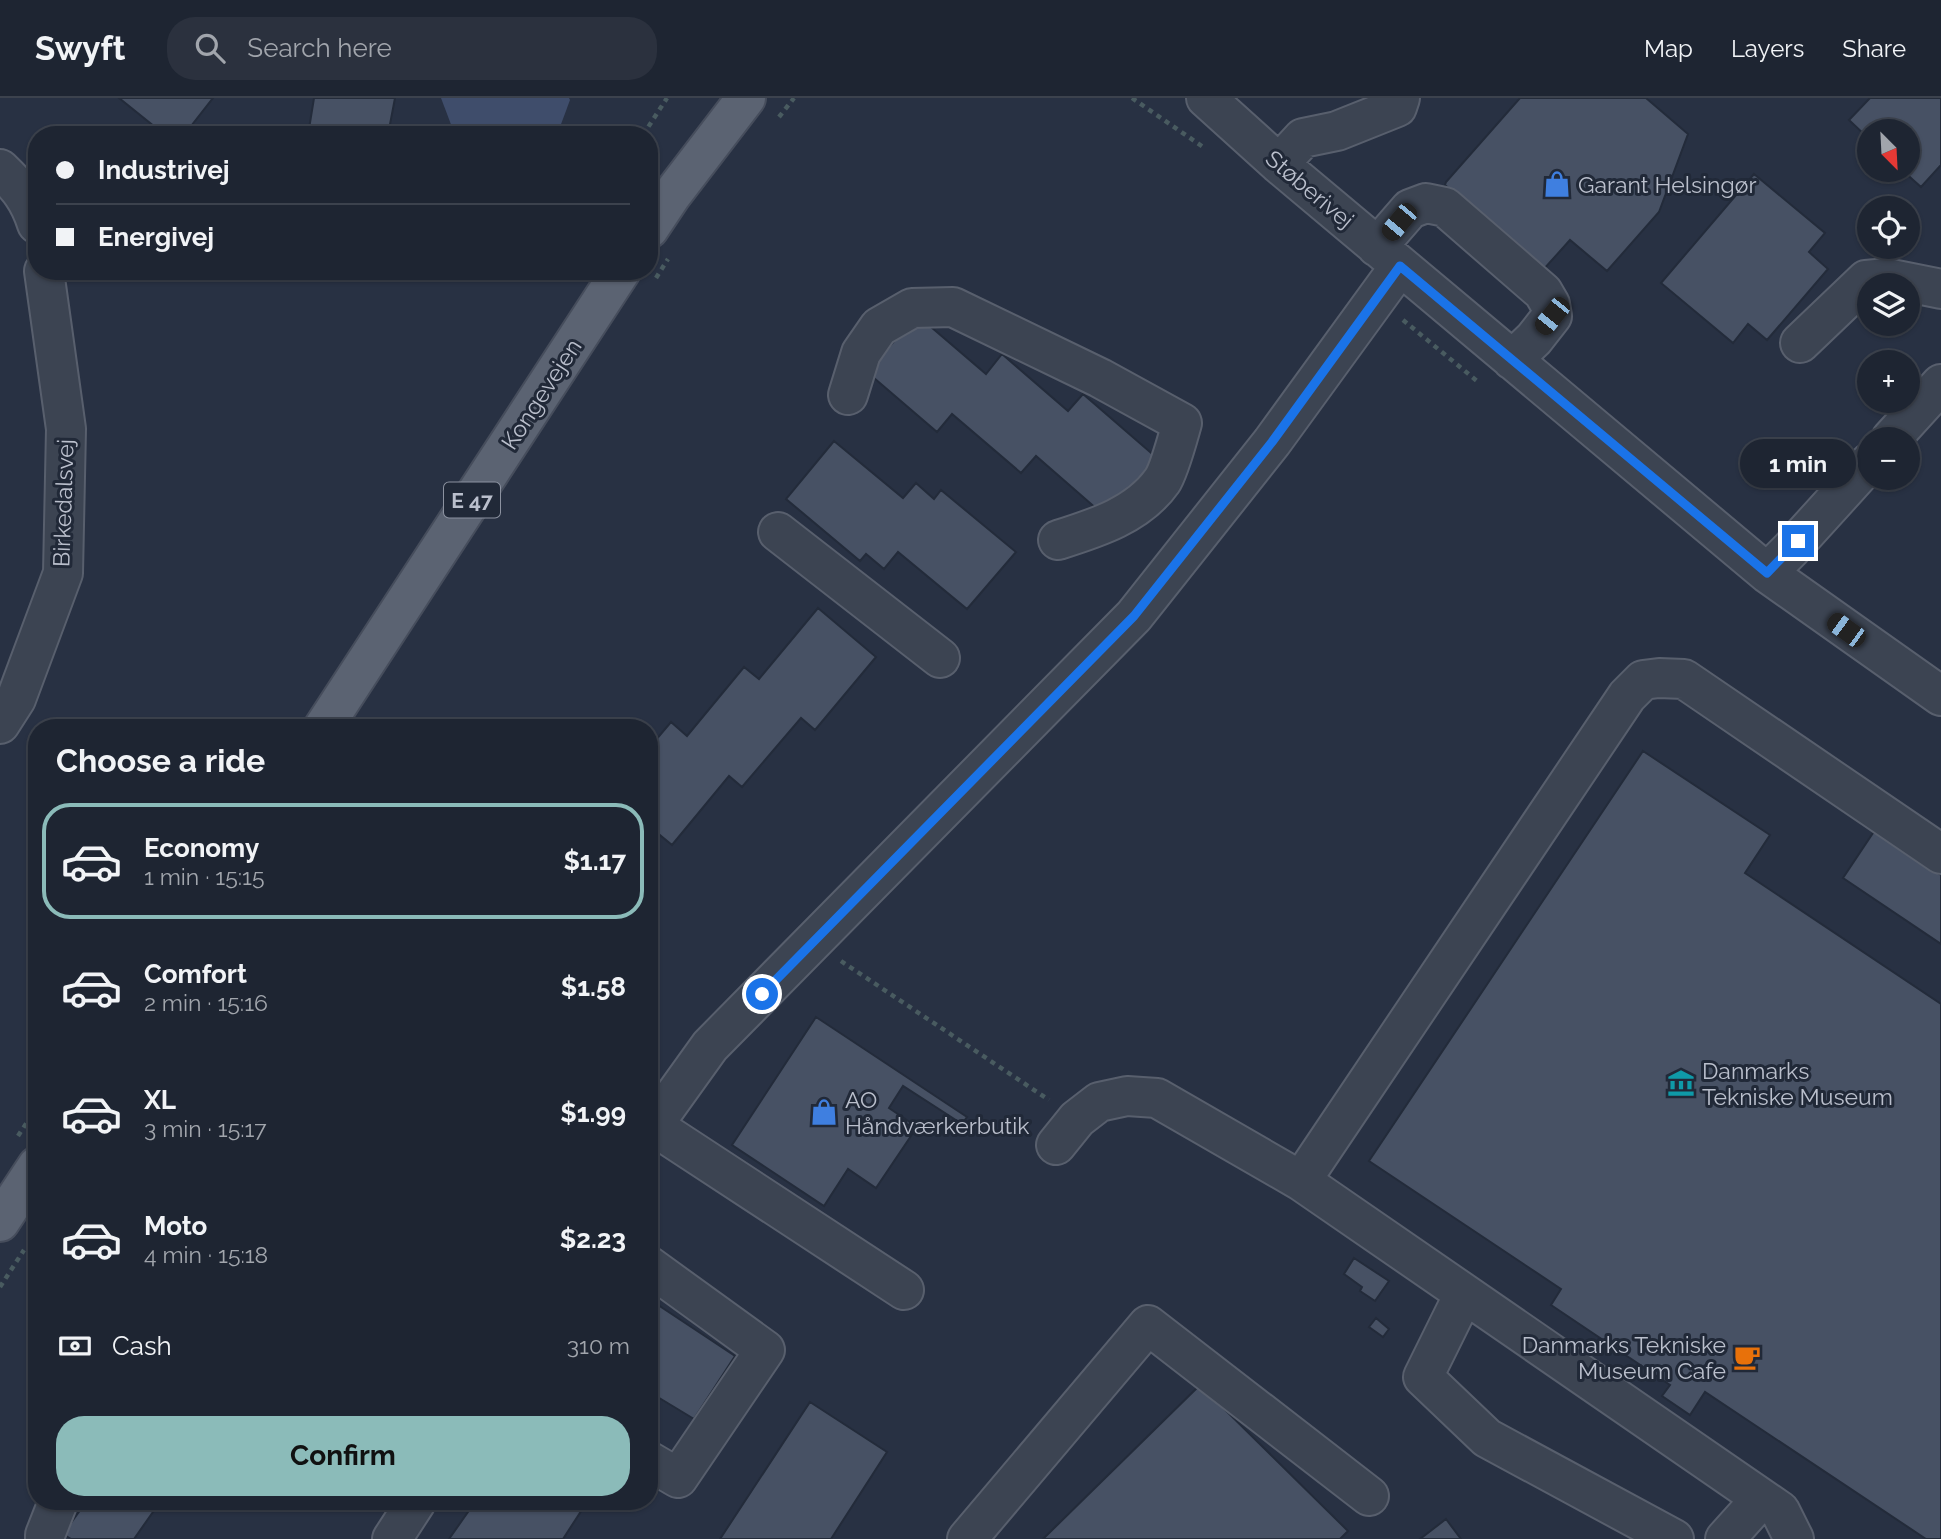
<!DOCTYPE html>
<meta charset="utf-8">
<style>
:root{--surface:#1e2532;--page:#2b313e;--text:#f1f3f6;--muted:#a1a5ac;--line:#3c424d;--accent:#8bbbb9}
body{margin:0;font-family:Raleway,sans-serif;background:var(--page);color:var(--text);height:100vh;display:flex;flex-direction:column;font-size:26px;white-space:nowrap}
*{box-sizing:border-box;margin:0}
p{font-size:23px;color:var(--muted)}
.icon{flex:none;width:38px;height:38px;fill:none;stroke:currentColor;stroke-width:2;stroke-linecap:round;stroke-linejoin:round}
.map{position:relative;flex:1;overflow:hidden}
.sheet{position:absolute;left:28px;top:621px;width:630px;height:791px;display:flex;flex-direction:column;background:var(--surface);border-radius:28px;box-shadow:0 2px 5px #0004,0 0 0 2px var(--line)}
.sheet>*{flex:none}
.hud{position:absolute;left:28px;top:28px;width:630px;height:154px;border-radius:28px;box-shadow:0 2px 5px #0004,0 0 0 2px var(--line);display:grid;align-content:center;height:154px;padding:0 28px;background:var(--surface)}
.needle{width:46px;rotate:156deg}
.controls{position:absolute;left:1857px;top:21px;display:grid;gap:14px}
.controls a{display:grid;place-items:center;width:63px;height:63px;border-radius:50%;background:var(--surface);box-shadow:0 2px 5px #0004,0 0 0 2px var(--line);font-size:35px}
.end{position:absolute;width:32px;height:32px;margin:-16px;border:9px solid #1a73e8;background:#fff;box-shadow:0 0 0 4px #fff}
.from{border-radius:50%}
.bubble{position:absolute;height:49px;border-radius:24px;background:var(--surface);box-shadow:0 2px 5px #0004,0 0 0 2px var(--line);font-size:23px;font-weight:700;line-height:49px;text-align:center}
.car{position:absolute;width:21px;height:42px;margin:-21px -10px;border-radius:9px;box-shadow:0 0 5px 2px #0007;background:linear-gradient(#222 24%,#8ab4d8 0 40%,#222 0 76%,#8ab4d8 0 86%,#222 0)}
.hud b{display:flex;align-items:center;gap:24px;height:66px;font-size:26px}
.hud b+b{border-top:2px solid var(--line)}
.hud i{width:18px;height:18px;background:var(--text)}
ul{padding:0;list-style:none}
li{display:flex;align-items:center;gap:21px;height:116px;margin:0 14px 10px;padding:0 14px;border:4px solid transparent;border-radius:28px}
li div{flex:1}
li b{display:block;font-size:26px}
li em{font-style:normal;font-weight:700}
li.on{border-color:var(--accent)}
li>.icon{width:63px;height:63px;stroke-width:1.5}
h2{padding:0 28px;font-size:32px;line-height:84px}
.pay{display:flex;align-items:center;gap:18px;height:77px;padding:0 28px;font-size:26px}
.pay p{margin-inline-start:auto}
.button{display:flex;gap:14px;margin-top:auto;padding:14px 28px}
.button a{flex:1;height:80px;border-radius:28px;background:var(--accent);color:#111;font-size:28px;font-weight:700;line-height:80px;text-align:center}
header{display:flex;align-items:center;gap:42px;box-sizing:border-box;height:98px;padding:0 35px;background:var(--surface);border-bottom:2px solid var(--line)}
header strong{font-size:33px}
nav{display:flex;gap:38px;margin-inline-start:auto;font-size:24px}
.search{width:490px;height:63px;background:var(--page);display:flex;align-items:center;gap:18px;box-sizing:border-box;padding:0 24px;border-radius:28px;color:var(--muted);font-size:26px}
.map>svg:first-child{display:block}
</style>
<header>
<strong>Swyft</strong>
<div class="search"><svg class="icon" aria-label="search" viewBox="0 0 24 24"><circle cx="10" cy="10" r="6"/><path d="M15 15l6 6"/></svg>Search here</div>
<nav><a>Map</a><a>Layers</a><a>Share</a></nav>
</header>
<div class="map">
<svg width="1941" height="1441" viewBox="0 0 1941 1441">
<rect width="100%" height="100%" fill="#283143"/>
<path fill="#3f4d6b" d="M441,0H569L570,2L557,37H455Z"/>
<path fill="#475164" stroke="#232b3a" stroke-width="2" d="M119,0H213L184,37H165Z
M314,0H395L388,37H308Z
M1520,0H1646L1688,36L1659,114L1607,173L1570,142L1543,172L1540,170L1445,87L1446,84Z
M1870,0H1941V67L1921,89L1902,72H1908V33H1869V41L1849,22Z
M1754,76L1825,135L1809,154L1828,171L1767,242L1748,226L1733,245L1661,185Z
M917,217L986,276L1002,256L1068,313L1083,296L1157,360L1106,419L1036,358L1021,375L952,316L937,334L867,274Z
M834,343L903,400L916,385L934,401L941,392L1016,454L967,511L898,454L884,471L866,456L860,463L786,401Z
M818,510L876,559L815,632L801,620L742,689L729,678L672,747L649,728V650L671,624L687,638L744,569L759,581Z
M1643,653L1770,737L1745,775L1941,906V1441H1926L1705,1294L1690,1317L1662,1298L1670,1287L1551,1207L1561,1191L1369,1063Z
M1875,732L1941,777V846L1843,780Z
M816,919L967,1019L962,1026L903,988L889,1010L917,1029L876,1090L848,1071L824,1108L732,1047Z
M1354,1160L1389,1183L1375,1203L1360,1193L1362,1189L1344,1176Z
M649,1201L735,1258L694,1321L656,1298L649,1309Z
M1376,1220L1389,1231L1383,1239L1369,1229Z
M1200,1287L1348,1433L1340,1441H1043Z
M810,1304L887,1354L831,1441H720Z
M86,1404H160L134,1441H71L63,1436Z
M475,1404H587L563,1441H449Z
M1446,1421L1461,1441H1420Z"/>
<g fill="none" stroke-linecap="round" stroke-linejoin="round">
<defs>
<path id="minor" d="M1206,0L1279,66L1767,475L1941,598
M1279,66L1303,40L1337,33L1397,9L1400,0
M0,71C19,89 29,101 37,126
M1377,149L1410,111L1426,105L1445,109L1543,194L1550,206L1552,218L1534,241L1512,262
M1800,245L1866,182L1887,180L1941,191
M848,297L861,255L879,229L912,210L953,209L1100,280L1182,325C1178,339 1169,373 1162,383C1138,417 1096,430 1058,442
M1891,341L1941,286
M778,434L940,560
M1767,475L1791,451L1869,365
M0,626L16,601L63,475L66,331L44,173
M649,1025L904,1192
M649,1033L710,948L1134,518L1272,344L1400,168
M1056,1047L1077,1021L1099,1004L1127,998L1157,1000L1301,1083L1780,1413L1794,1441
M1301,1083L1627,598L1643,582L1659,580L1684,581L1941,756
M649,1168L765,1252L678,1380L649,1363
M1464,1196L1423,1279L1487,1340L1674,1441
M45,1441V1437L58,1404
M392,1441L416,1404
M967,1441L1148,1227L1369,1398
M1725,1441L1761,1401"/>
<path id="major" d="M649,131L671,98L746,0
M323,630L621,173
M0,1124L37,1068"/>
</defs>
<use href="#minor" stroke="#585f6d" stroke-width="42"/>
<use href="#major" stroke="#464d5c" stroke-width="42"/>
<path stroke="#495b60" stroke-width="4.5" stroke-dasharray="5 5" stroke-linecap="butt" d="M1132,0L1206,51
M779,19L794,0
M643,37L667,0
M656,180L668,161
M1403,222L1477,283
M841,863L1049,1002
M18,1038L37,1009
M0,1189L24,1152"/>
<use href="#minor" stroke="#3c4452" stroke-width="38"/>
<use href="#major" stroke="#5b6372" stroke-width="38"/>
</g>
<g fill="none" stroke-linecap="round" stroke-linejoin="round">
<path stroke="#1a73e8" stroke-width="9" d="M762,896L1134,518L1272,344L1400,168L1767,475L1798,443"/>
</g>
<defs>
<symbol id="shop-bare" viewBox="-9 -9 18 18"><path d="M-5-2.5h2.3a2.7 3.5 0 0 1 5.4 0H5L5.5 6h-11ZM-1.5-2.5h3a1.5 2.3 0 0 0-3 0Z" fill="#3f7fe0" stroke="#212938" stroke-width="2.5" paint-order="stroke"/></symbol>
<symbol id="museum-bare" viewBox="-9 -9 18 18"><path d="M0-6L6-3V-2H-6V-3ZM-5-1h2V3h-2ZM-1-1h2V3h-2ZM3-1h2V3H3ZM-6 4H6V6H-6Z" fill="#0f9aa8" stroke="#212938" stroke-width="2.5" paint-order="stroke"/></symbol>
<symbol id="cafe-bare" viewBox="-9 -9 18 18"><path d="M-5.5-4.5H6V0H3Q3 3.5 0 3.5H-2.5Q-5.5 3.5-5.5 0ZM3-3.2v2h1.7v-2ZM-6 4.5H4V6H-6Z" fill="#e8710a" stroke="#212938" stroke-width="2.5" paint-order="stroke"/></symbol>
</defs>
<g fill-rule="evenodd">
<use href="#shop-bare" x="1538" y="67" width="38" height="38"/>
<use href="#museum-bare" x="1662" y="966" width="38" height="38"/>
<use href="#shop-bare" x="805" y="995" width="38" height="38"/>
<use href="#cafe-bare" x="1728" y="1240" width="38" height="38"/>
</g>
<g text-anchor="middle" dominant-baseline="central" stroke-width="6" stroke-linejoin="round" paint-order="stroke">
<rect fill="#212938" stroke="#8c92a0" stroke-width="2" x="444" y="384.5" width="56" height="35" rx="5"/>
<g font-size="21" font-weight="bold" fill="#babfcc">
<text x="472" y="402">E 47</text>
</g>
<g font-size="23" fill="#babfcc" stroke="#212938" text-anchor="start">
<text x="1578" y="86">Garant Helsingør</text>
<text x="1702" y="972">Danmarks<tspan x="1702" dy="26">Tekniske Museum</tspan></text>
<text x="845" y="1001">AO<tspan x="845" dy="26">Håndværkerbutik</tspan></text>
<text x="1726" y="1246" text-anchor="end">Danmarks Tekniske<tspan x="1726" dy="26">Museum Cafe</tspan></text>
</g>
<g font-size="23" fill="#babfcc" stroke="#212938">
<text transform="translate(1310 91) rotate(40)">Støberivej</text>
<text transform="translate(541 296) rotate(-57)">Kongevejen</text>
<text transform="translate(63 405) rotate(-88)">Birkedalsvej</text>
</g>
</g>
</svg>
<div class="controls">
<a><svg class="needle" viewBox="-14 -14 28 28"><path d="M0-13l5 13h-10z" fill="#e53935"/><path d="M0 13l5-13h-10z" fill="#a1a5ac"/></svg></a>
<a><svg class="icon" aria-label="locate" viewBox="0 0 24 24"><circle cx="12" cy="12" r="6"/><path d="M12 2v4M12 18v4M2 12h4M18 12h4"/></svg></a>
<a><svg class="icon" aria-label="layers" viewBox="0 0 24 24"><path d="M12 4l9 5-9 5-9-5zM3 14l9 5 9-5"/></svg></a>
<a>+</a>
<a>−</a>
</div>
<i class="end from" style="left:762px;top:896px"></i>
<i class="end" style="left:1798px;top:443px"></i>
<div class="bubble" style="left:1740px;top:341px;width:116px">1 min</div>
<i class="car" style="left:1399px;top:124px;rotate:220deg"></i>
<i class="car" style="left:1552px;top:218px;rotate:219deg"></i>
<i class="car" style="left:1846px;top:532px;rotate:306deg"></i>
<div class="hud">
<b><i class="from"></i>Industrivej</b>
<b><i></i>Energivej</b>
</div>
<section class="sheet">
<h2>Choose a ride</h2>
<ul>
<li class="on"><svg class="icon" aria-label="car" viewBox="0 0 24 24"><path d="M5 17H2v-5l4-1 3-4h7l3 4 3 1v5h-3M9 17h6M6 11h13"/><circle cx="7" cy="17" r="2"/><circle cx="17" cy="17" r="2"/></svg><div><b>Economy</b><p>1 min · 15:15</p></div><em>$1.17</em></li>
<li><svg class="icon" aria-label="car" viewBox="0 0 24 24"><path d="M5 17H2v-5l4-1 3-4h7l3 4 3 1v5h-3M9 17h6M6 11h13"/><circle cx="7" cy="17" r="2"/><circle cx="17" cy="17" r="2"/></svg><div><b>Comfort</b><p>2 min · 15:16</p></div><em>$1.58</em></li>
<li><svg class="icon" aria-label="car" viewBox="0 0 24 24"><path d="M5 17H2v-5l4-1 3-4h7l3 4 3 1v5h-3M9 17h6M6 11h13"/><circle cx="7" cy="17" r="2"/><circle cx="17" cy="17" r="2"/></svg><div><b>XL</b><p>3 min · 15:17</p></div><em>$1.99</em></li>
<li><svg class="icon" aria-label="car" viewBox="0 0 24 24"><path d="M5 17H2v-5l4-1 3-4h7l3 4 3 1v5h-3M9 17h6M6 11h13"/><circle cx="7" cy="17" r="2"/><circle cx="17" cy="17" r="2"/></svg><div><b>Moto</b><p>4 min · 15:18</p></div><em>$2.23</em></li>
</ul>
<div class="pay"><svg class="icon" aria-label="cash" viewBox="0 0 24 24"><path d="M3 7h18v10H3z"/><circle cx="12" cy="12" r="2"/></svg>Cash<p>310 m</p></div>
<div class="button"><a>Confirm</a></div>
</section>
</div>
